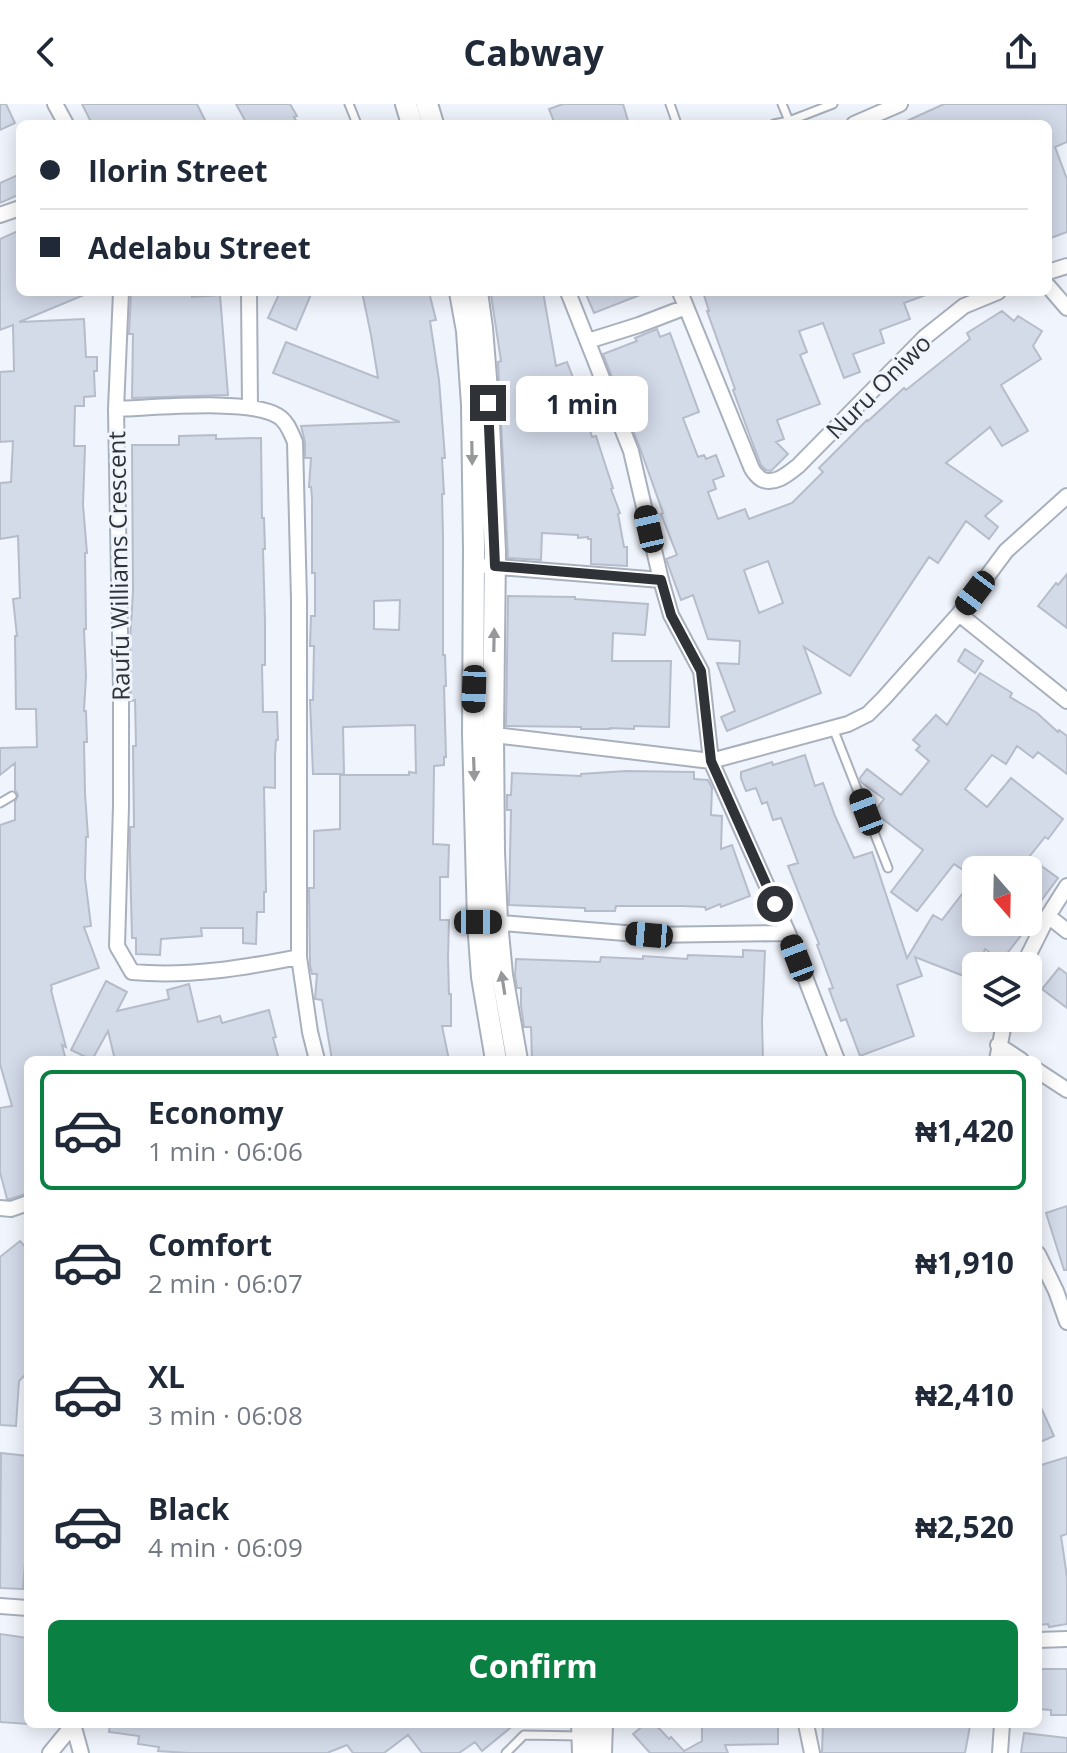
<!DOCTYPE html>
<meta charset="utf-8">
<style>
:root{--surface:#fff;--page:#f2f2f3;--text:#1f2937;--muted:#747a83;--line:#e0e1e3;--accent:#0b8043}
body{margin:0;font-family:"Open Sans",sans-serif;background:var(--page);color:var(--text);height:100vh;display:flex;flex-direction:column;font-size:30px;white-space:nowrap}
*{box-sizing:border-box;margin:0}
p{font-size:26px;color:var(--muted)}
.icon{flex:none;width:44px;height:44px;fill:none;stroke:currentColor;stroke-width:2;stroke-linecap:round;stroke-linejoin:round}
.map{position:relative;flex:1;overflow:hidden}
.drawer{position:absolute;left:24px;top:952px;width:1018px;height:672px;display:flex;flex-direction:column;background:var(--surface);border-radius:12px;box-shadow:0 4px 20px #0003}
.drawer>*{flex:none}
.hud{position:absolute;left:16px;top:16px;width:1036px;height:176px;border-radius:12px;box-shadow:0 4px 20px #0003;display:grid;align-content:center;height:176px;padding:0 24px;background:var(--surface)}
.needle{width:52px;rotate:160deg}
.controls{position:absolute;left:962px;top:752px;display:grid;gap:16px}
.controls a{display:grid;place-items:center;width:80px;height:80px;border-radius:12px;background:var(--surface);box-shadow:0 4px 20px #0003;font-size:40px}
.end{position:absolute;width:36px;height:36px;margin:-18px;border:10px solid #2f3237;background:#fff;box-shadow:0 0 0 4px #fff}
.from{border-radius:50%}
.bubble{position:absolute;height:56px;border-radius:12px;background:var(--surface);box-shadow:0 4px 20px #0003;font-size:26px;font-weight:700;line-height:56px;text-align:center}
.car{position:absolute;width:24px;height:48px;margin:-24px -12px;border-radius:10px;box-shadow:0 0 6px 2px #0007;background:linear-gradient(#222 24%,#8ab4d8 0 40%,#222 0 76%,#8ab4d8 0 86%,#222 0)}
.hud b{display:flex;align-items:center;gap:28px;height:76px;font-size:30px}
.hud b+b{border-top:2px solid var(--line)}
.hud i{width:20px;height:20px;background:var(--text)}
ul{padding:14px 0 0;list-style:none}
li{display:flex;align-items:center;gap:24px;height:120px;margin:0 16px 12px;padding:0 8px;border:4px solid transparent;border-radius:12px}
li div{flex:1}
li b{display:block;font-size:30px}
li em{font-style:normal;font-weight:700}
li.selected{border-color:var(--accent)}
li>.icon{width:72px;height:72px;stroke-width:1.5}
.button{display:flex;gap:16px;margin-top:auto;padding:16px 24px}
.button a{flex:1;height:92px;border-radius:12px;background:var(--accent);color:#fff;font-size:32px;font-weight:700;line-height:92px;text-align:center}
header{display:flex;justify-content:space-between;align-items:center;height:104px;padding:0 24px;background:var(--surface);font-size:36px;font-weight:700}
.map>svg:first-child{display:block}
</style>
<header><svg class="icon" aria-label="back" viewBox="0 0 24 24"><path d="M15 5l-7 7 7 7"/></svg>Cabway<svg class="icon" aria-label="share" viewBox="0 0 24 24"><path d="M12 15V3M7 8l5-5 5 5M5 13v7h14v-7"/></svg></header>
<div class="map">
<svg width="1067" height="1649" viewBox="0 0 1067 1649">
<rect width="100%" height="100%" fill="#f0f4fc"/>
<path fill="#d3dae8" stroke="#b6bcca" stroke-width="2" fill-rule="evenodd" d="M0,0H6L15,19L0,26Z
M82,0H197L207,20H92Z
M236,0H290L297,12L294,13L298,20H247Z
M563,0H623L629,20H555L549,5Z
M944,0H1067V38L1055,43L1067,75V128L1048,135V20H900Z
M20,70V90L0,99V79Z
M20,126V188H91L19,218L84,215L86,253H97V267H94L95,292L84,293V302H75L74,342H85L83,401L87,449H85L86,525H84L86,572L84,607H86L87,638H84L85,689L88,733H86L85,774L91,822L84,823L99,864L51,881L52,885L51,886L66,943L62,941L66,956H28V1089L10,1095H7L0,1068V1004L12,1002L0,960V721L15,716V698L18,691L15,686V659L0,671V644L37,643L36,605H16L15,532H17L13,495L20,494L18,432L0,435V379L11,378L13,337L0,338V268L14,267L13,221L0,226V135Z
M131,188H191L192,193L220,191L228,291L132,294L133,230H129Z
M280,188H312L296,226L268,214Z
M362,188H429L436,216L430,217L439,276L445,354H442L444,390H442L443,433V551H445L446,582H444L446,653H444V661L434,662L433,740L449,741L448,773H440V816H449L448,853L449,890H451V922H442L449,956H332L322,896L315,895L317,870H312L310,861L309,784H314V727L340,725V671H409V668L416,669L415,621L343,623L344,670H313L310,596H313L314,542H310L311,512H315V469H312V394L311,383H309L311,354H305V338L301,322L400,318L273,269L286,238L378,274L371,231ZM400,496L399,526L374,525V497Z
M492,188H543L556,262L567,258L581,294L592,333L596,332L606,363L613,384L611,385L620,409L618,410L624,443H627V462L591,460V435H588V433L578,434V431L542,429L541,456L508,454L498,258L501,257L491,191H493Z
M585,188H645V189L594,209Z
M703,188H930L931,189L904,199L910,215L880,226L884,239L853,250L860,268L844,274L823,219L799,227L807,248L800,251L820,300L777,316L784,335L776,338L788,350L771,367L766,366L761,361L754,343L733,286L735,285L707,207H709Z
M1002,207L1014,217L1018,212L1042,227L1033,242L1041,255L1001,281L1028,327L1002,342L990,323L946,359L1002,397L985,412L998,423L989,435L966,417L938,459L929,453L850,572L804,543L821,589L727,627L721,613L735,607L717,559L739,560L740,537L708,535L693,491L681,496L666,455L677,451L661,410L663,409L640,344L603,250L637,237L635,234L657,225L660,233L670,229L699,308L683,314L698,353L704,351L706,355L716,351L724,372L713,376L716,385L708,388L718,415L745,405L749,415L792,399L823,368L819,364L867,316L868,317L904,284L906,286L970,235L967,229ZM768,457L783,499L759,509L744,466Z
M216,331V335L261,334L262,414H264L265,445H263L265,517V561H262L263,608H277L278,636H276L275,652V684L264,683L266,788H264V808H257L256,840L243,839V824H201L202,832L161,835L160,851L136,850V834H132L130,753V723H134L133,642H136L135,596L131,597L130,536L133,487L132,341H179V332Z
M1067,470V524L1038,502L1056,479L1058,481Z
M508,492L575,493V495L648,500L645,531L613,529L612,557H671L669,623L634,622V625L610,624V625H581V623L506,622Z
M965,545L983,557L975,569L958,557Z
M980,569L1012,589L1010,593L1037,609L1058,628L1059,626L1067,632V670L1038,648L1033,654L1017,642L1006,660L992,651L965,685L987,703L1011,674L1063,715L1048,735L1045,733L1029,753L1058,774L1041,797H1036L1028,791V766H963L954,760L917,807L891,788L923,746L874,708L884,695L861,678L860,674L867,665L901,691L929,657L916,646L920,642L913,636L936,611L947,621Z
M805,651L815,682L823,679L835,712L854,754L872,748L907,854L933,811L942,816L976,772V818H1020L1027,824L1001,857L985,845L979,862H976L974,876L915,853L922,872L897,881L914,932L860,952L846,915L841,917L829,885L833,884L817,841L819,840L788,762L798,759L781,714L773,716L767,698L762,700L756,684L746,687L741,674V668L772,658L773,661Z
M626,667L694,668V675L708,676L712,684L711,711L722,712L721,745L732,741L750,792L721,803L720,800L706,806L705,803L682,802H616L615,807H585V804L509,801L511,706H507V691H511L512,669L581,672V670Z
M743,846L765,847L762,918L763,956H532L531,923H524L521,902V884H517L515,872L516,855L600,858L601,853L643,855V852L687,855L688,851L743,853Z
M1059,864L1067,870V904L1042,885Z
M106,877L127,888L117,907L169,895L167,886L189,880L198,918L220,912L222,919L269,906L276,933L273,934L279,956H115L108,927L92,956L71,946Z
M1067,1102V1166H1064L1046,1109Z
M20,1137L28,1146V1268L19,1277L16,1322L0,1321V1153Z
M1038,1297L1054,1332L1038,1339Z
M1,1349L28,1352V1419L23,1485L0,1484Z
M1067,1353V1430L1061,1432L1067,1473V1520L1049,1523L1048,1520L1038,1521V1362Z
M0,1530L28,1534V1620L0,1618Z
M1038,1565H1067V1611H1051V1606L1038,1605Z
M110,1620H515L482,1647L475,1638L459,1649H422L408,1631L384,1649H353L347,1641L327,1649H188L158,1647L159,1643L138,1640L139,1632L109,1628Z
M645,1620H655L669,1635L671,1633L684,1647L702,1637V1620H778V1640L725,1641L728,1649H650L633,1630Z
M823,1620H926L941,1622V1620H960L970,1622L965,1649H822Z
M1024,1629L1067,1634V1649H1021Z"/>
<g fill="none" stroke-linecap="round" stroke-linejoin="round">
<defs>
<path id="lane" d="M349,0L357,20
M670,0L677,20
M782,0L789,17
M774,20L789,17L833,0
M833,624L888,764
M0,699L12,692
M506,1649L524,1631L580,1632"/>
<path id="street" d="M55,0L66,20
M854,20L900,0
M0,111L20,104
M1048,168L1067,162
M1048,182L1067,204
M249,188L250,303
M568,188L631,347L661,476L671,511L701,567L711,657L788,829L837,956
M680,188L752,365C752,366 760,375 761,375C775,382 789,369 798,362L925,233L964,202L998,188
M588,237L639,221L686,203
M116,305L121,188
M486,462L661,476
M959,510L1067,597
M486,630L711,657L848,620L868,610L884,594L959,510L1006,447L1067,392
M1048,812L1067,827
M489,818L649,831L788,829
M299,853C244,864 188,873 132,868L117,842L121,702V587L116,305C152,304 249,294 278,312C287,317 291,329 295,338L299,496V853L310,928L317,956
M1023,862L1048,812L1067,782
M998,941L1021,956
M997,956L1005,914
M1038,967L1067,986
M0,1104L11,1105L28,1099
M1038,1150L1056,1187L1067,1218
M0,1502L28,1504
M1038,1536L1067,1535
M73,1620L81,1649
M806,1620L812,1649
M50,1649L73,1621
M1000,1649L1002,1620"/>
<path id="secondary" d="M406,0L412,20
M427,0L433,20
M460,188L467,227L472,301L474,445L473,630L478,818L482,873L496,956
M477,188L482,224L488,299L495,447L493,630L494,748L497,818L502,871L517,956
M582,1620L583,1649
M601,1649L602,1620"/>
</defs>
<use href="#lane" stroke="#a9b0bd" stroke-width="11"/>
<use href="#street" stroke="#a9b0bd" stroke-width="18"/>
<use href="#secondary" stroke="#a9b0bd" stroke-width="24"/>
<use href="#lane" stroke="#fff" stroke-width="7"/>
<use href="#street" stroke="#fff" stroke-width="14"/>
<use href="#secondary" stroke="#fff" stroke-width="20"/>
</g>
<defs><path id="oneway-solid" d="M-6-.8H1V-3.2L6.5 0L1 3.2V.8H-6Z" transform="scale(2)"/></defs>
<g fill="#97989b">
<use href="#oneway-solid" transform="translate(472 349) rotate(89)"/>
<use href="#oneway-solid" transform="translate(494 536) rotate(-89)"/>
<use href="#oneway-solid" transform="translate(474 665) rotate(88)"/>
<use href="#oneway-solid" transform="translate(503 879) rotate(-99)"/>
</g>
<g fill="none" stroke-linecap="round" stroke-linejoin="round">
<path stroke="#2f3237" stroke-width="10" d="M488,299L495,462L661,476L671,511L701,567L711,657L775,800"/>
</g>
<g text-anchor="middle" dominant-baseline="central" stroke-width="6" stroke-linejoin="round" paint-order="stroke">
<g font-size="24" fill="#2f3237" stroke="#f0f4fc">
<text transform="translate(878 282) rotate(-45)">Nuru Oniwo</text>
<text transform="translate(118 462) rotate(-91)">Raufu Williams Crescent</text>
</g>
</g>
</svg>
<div class="controls">
<a><svg class="needle" viewBox="-14 -14 28 28"><path d="M0-13l5 13h-10z" fill="#e53935"/><path d="M0 13l5-13h-10z" fill="#747a83"/></svg></a>
<a><svg class="icon" aria-label="layers" viewBox="0 0 24 24"><path d="M12 4l9 5-9 5-9-5zM3 14l9 5 9-5"/></svg></a>
</div>
<i class="end from" style="left:775px;top:800px"></i>
<i class="end" style="left:488px;top:299px"></i>
<div class="bubble" style="left:516px;top:272px;width:132px">1 min</div>
<i class="car" style="left:649px;top:425px;rotate:347deg"></i>
<i class="car" style="left:975px;top:489px;rotate:217deg"></i>
<i class="car" style="left:474px;top:585px;rotate:182deg"></i>
<i class="car" style="left:866px;top:708px;rotate:339deg"></i>
<i class="car" style="left:478px;top:818px;rotate:90deg"></i>
<i class="car" style="left:649px;top:831px;rotate:275deg"></i>
<i class="car" style="left:797px;top:854px;rotate:339deg"></i>
<div class="hud">
<b><i class="from"></i>Ilorin Street</b>
<b><i></i>Adelabu Street</b>
</div>
<section class="drawer">
<ul>
<li class="selected"><svg class="icon" aria-label="car" viewBox="0 0 24 24"><path d="M5 17H2v-5l4-1 3-4h7l3 4 3 1v5h-3M9 17h6M6 11h13"/><circle cx="7" cy="17" r="2"/><circle cx="17" cy="17" r="2"/></svg><div><b>Economy</b><p>1 min · 06:06</p></div><em>₦1,420</em></li>
<li><svg class="icon" aria-label="car" viewBox="0 0 24 24"><path d="M5 17H2v-5l4-1 3-4h7l3 4 3 1v5h-3M9 17h6M6 11h13"/><circle cx="7" cy="17" r="2"/><circle cx="17" cy="17" r="2"/></svg><div><b>Comfort</b><p>2 min · 06:07</p></div><em>₦1,910</em></li>
<li><svg class="icon" aria-label="car" viewBox="0 0 24 24"><path d="M5 17H2v-5l4-1 3-4h7l3 4 3 1v5h-3M9 17h6M6 11h13"/><circle cx="7" cy="17" r="2"/><circle cx="17" cy="17" r="2"/></svg><div><b>XL</b><p>3 min · 06:08</p></div><em>₦2,410</em></li>
<li><svg class="icon" aria-label="car" viewBox="0 0 24 24"><path d="M5 17H2v-5l4-1 3-4h7l3 4 3 1v5h-3M9 17h6M6 11h13"/><circle cx="7" cy="17" r="2"/><circle cx="17" cy="17" r="2"/></svg><div><b>Black</b><p>4 min · 06:09</p></div><em>₦2,520</em></li>
</ul>
<div class="button"><a>Confirm</a></div>
</section>
</div>
